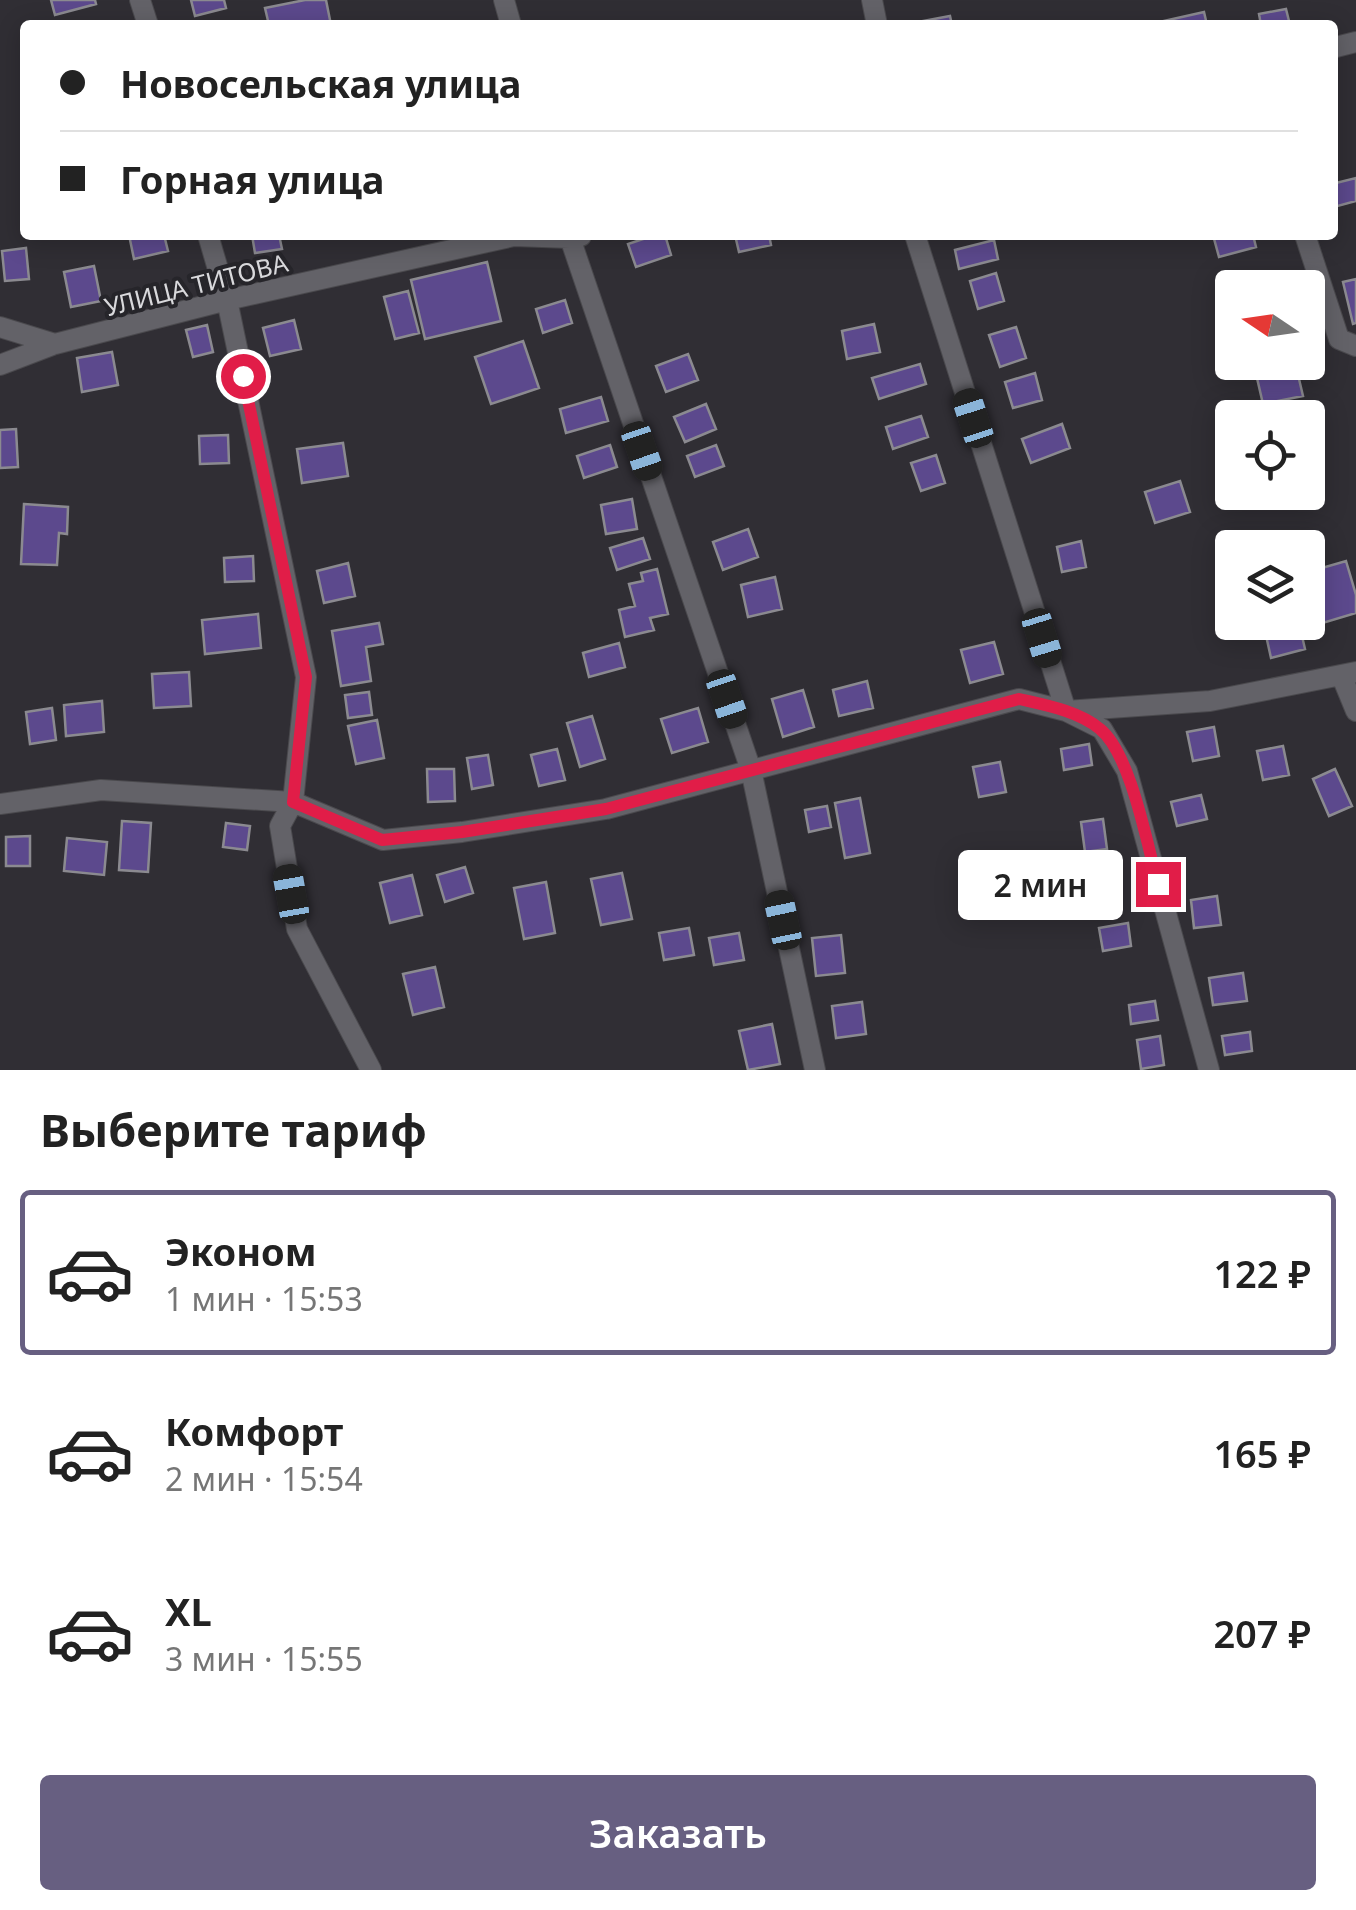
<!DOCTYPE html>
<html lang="ru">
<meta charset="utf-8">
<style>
:root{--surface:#fff;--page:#f2f2f2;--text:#222;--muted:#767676;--line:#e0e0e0;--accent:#675f81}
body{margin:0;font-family:"Noto Sans",sans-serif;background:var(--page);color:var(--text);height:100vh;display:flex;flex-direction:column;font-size:38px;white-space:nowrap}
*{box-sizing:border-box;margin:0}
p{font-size:32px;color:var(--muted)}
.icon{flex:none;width:55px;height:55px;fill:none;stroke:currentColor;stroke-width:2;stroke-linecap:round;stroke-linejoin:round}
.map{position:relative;height:1070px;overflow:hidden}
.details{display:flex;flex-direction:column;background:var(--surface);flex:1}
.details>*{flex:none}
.top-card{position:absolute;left:20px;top:20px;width:1318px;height:220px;border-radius:10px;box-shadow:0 5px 25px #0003;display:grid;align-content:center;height:220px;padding:0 40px;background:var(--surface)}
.needle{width:65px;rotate:283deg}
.buttons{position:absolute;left:1215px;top:270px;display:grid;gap:20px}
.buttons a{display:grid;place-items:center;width:110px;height:110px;border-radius:10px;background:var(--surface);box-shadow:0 5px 25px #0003;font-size:50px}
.end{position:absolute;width:45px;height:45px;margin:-22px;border:12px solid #e11d48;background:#fff;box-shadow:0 0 0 5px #fff}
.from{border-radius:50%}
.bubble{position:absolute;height:70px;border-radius:10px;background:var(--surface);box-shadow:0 5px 25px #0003;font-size:32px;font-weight:600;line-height:70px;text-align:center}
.car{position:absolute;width:30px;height:60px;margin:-30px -15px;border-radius:12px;box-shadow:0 0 8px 2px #0007;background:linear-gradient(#222 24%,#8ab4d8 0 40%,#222 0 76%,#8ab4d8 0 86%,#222 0)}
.top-card b{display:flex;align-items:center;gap:35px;height:95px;font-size:38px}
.top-card b+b{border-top:2px solid var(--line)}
.top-card i{width:25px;height:25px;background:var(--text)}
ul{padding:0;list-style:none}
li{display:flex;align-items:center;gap:30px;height:165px;margin:0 20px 15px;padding:0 20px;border:5px solid transparent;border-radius:10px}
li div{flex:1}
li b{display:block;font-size:38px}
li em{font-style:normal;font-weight:600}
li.active{border-color:var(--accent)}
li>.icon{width:90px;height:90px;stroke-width:1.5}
h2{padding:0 40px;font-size:45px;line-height:120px}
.button{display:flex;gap:20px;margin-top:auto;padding:20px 40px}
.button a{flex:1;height:115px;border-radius:10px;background:var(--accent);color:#fff;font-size:40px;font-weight:600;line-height:115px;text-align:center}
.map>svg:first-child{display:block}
</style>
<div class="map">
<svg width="1356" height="1070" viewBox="0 0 1356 1070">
<rect width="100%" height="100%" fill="#302e34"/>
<path fill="#5c498d" stroke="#8b8a90" stroke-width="2.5" d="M51,0H95L96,4L55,15Z
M191,0H224L226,8L195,16Z
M305,0H326L331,25H269L265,8Z
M1286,9L1290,25H1261L1259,14Z
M1204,12L1207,25H1165L1164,21Z
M950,16L952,25H919L918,22Z
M1356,178V201L1334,207L1332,184Z
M129,235H164L168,251L134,259Z
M252,235H279L282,249L255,253Z
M655,235H665L671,255L636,267L628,244Z
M735,235H769L771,245L739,252Z
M1213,235H1253L1256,247L1219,257Z
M994,240L998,259L959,269L955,250Z
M26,248L29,279L5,281L2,251Z
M487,262L501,321L425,339L411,280Z
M94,266L101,301L71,307L64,272Z
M996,273L1004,301L978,309L970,281Z
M1356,279V323L1353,324L1343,282Z
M408,291L419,333L395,339L384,297Z
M565,300L572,323L543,333L536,309Z
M294,320L301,349L270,356L263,328Z
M874,324L880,352L847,359L842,331Z
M207,325L213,352L193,357L186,330Z
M1016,327L1026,358L1000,367L989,335Z
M523,341L539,388L491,404L475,357Z
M112,352L118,385L82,392L77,358Z
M688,354L698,380L666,392L656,366Z
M1264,362H1295L1303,396L1263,404L1254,365Z
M920,364L926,384L879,399L872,378Z
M1035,373L1042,400L1013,408L1005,382Z
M601,397L608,421L566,433L560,409Z
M706,404L716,429L685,442L674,417Z
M921,416L928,437L893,449L886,427Z
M1062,424L1070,448L1031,463L1022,439Z
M16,429L18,467L0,468V430Z
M228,435L229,463L200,464L199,436Z
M343,443L348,476L302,483L297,449Z
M610,445L617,467L584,478L577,456Z
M716,445L724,466L695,477L687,456Z
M936,455L945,483L921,491L911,463Z
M1180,481L1190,512L1155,523L1145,492Z
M632,499L637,529L606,534L601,505Z
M24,504L68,507L67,534L59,533L57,565L21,564Z
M748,529L758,557L723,570L713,542Z
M643,538L650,559L617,570L610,548Z
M1081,541L1086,567L1062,572L1057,547Z
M253,556L254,581L225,582L224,558Z
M1346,561L1356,595V613L1316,625L1308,597V572Z
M348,563L355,596L324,603L317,571Z
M657,569L668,614L650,618L654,630L625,637L619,610L635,606L629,584L643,581L641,573Z
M775,577L782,609L748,617L741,585Z
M258,614L261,648L205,654L202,620Z
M379,623L383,644L366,647L371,681L341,686L332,631Z
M1299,623L1305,649L1271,658L1265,631Z
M994,642L1003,674L970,683L961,650Z
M619,643L625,667L589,677L583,653Z
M189,672L191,706L154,708L152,674Z
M867,681L873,708L839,716L833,690Z
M803,690L814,727L783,737L772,699Z
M369,692L372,715L348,718L345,695Z
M102,701L104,732L66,736L64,705Z
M52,708L56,740L30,744L26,712Z
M698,708L708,742L672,753L661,719Z
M592,716L605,759L580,767L567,723Z
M377,720L384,758L356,764L348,726Z
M1214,727L1219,756L1193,761L1187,732Z
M1089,744L1092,765L1064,770L1061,749Z
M1283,746L1289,775L1263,780L1257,751Z
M557,749L565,780L539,786L531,755Z
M488,755L493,785L472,789L467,758Z
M1000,762L1006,792L979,797L973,767Z
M427,769H454L455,801L428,802Z
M1335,769L1352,806L1329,816L1313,779Z
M1201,795L1207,819L1177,826L1171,802Z
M860,798L870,853L845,858L835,803Z
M827,806L831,827L809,832L805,810Z
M1103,819L1107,849L1085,852L1081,822Z
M122,821L151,823L148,872L119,870Z
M226,823L250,826L247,850L223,847Z
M30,836V866H6V837Z
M67,838L107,842L104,875L64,871Z
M465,867L473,893L445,902L437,875Z
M622,873L632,919L601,925L591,879Z
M412,875L422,915L390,923L380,883Z
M546,882L555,933L524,939L514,888Z
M1217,896L1221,925L1194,928L1191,900Z
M1128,923L1131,946L1103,951L1099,928Z
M689,928L694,955L664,960L659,933Z
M739,933L744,960L714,965L709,938Z
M841,935L845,973L816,976L812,938Z
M435,967L444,1007L413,1015L403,974Z
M1243,973L1247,1001L1213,1005L1209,978Z
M1155,1001L1158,1020L1131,1024L1129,1005Z
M862,1002L866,1034L836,1038L832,1006Z
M772,1024L780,1064L748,1070L739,1031Z
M1250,1032L1252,1051L1225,1055L1222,1036Z
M1160,1036L1164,1065L1141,1069L1137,1040Z"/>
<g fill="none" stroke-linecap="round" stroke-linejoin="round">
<defs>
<path id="minor" d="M140,0L148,25
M504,0L511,25
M872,0L877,25
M1332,48L1356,42
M208,235L227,300L306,677L293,802L280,826L297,929L371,1070
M569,235L751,770L815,1070
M915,235L1066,711L1102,729L1127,771L1209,1070
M1305,235L1339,339L1356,346
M0,327L55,344
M0,365L55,344L227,300L514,236L570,238L581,236
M1342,677L1356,711
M0,804L101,790L293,802L383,840L462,832L606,809L1019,699L1066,711L1210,701L1356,672"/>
</defs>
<use href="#minor" stroke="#4a494d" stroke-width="22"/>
<use href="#minor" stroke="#636268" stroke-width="20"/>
</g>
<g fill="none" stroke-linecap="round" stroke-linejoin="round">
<path stroke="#e11d48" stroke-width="12" d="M243,376L306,677L293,802L382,840L462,832L606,809L1019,699C1045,705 1079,711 1100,729C1131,754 1147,845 1158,884"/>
</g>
<g text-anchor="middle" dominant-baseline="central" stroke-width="8" stroke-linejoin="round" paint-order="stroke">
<g font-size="25" fill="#d9d9dc" stroke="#26252a">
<text transform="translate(196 284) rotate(-14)">УЛИЦА ТИТОВА</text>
</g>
</g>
</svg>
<div class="buttons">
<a><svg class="needle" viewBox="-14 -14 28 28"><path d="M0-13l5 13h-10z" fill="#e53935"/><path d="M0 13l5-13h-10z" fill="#767676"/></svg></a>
<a><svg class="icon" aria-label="locate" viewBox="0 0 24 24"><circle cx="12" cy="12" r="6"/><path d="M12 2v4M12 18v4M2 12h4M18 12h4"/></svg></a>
<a><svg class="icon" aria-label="layers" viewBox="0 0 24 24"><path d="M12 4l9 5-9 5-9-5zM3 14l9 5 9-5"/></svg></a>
</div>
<i class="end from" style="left:243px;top:376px"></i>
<i class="end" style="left:1158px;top:884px"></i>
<div class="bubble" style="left:958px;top:850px;width:165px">2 мин</div>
<i class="car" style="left:973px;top:418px;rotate:342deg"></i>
<i class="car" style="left:642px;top:451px;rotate:161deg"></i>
<i class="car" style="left:1042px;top:638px;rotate:163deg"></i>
<i class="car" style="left:727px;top:699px;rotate:161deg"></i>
<i class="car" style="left:291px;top:894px;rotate:350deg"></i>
<i class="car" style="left:783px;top:920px;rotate:348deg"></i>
<div class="top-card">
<b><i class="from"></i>Новосельская улица</b>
<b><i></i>Горная улица</b>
</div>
</div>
<section class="details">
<h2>Выберите тариф</h2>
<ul>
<li class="active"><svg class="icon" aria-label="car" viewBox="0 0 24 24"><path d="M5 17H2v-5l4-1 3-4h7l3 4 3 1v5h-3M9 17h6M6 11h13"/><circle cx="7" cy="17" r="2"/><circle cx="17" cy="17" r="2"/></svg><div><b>Эконом</b><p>1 мин · 15:53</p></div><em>122 ₽</em></li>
<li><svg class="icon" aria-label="car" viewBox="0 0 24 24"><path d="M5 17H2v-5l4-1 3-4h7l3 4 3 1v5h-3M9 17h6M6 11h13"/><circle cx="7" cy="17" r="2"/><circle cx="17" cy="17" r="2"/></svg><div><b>Комфорт</b><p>2 мин · 15:54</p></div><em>165 ₽</em></li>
<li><svg class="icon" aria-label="car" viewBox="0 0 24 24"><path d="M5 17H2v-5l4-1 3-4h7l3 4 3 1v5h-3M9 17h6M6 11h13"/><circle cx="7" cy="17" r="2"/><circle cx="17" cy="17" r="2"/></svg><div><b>XL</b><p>3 мин · 15:55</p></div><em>207 ₽</em></li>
</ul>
<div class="button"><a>Заказать</a></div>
</section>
